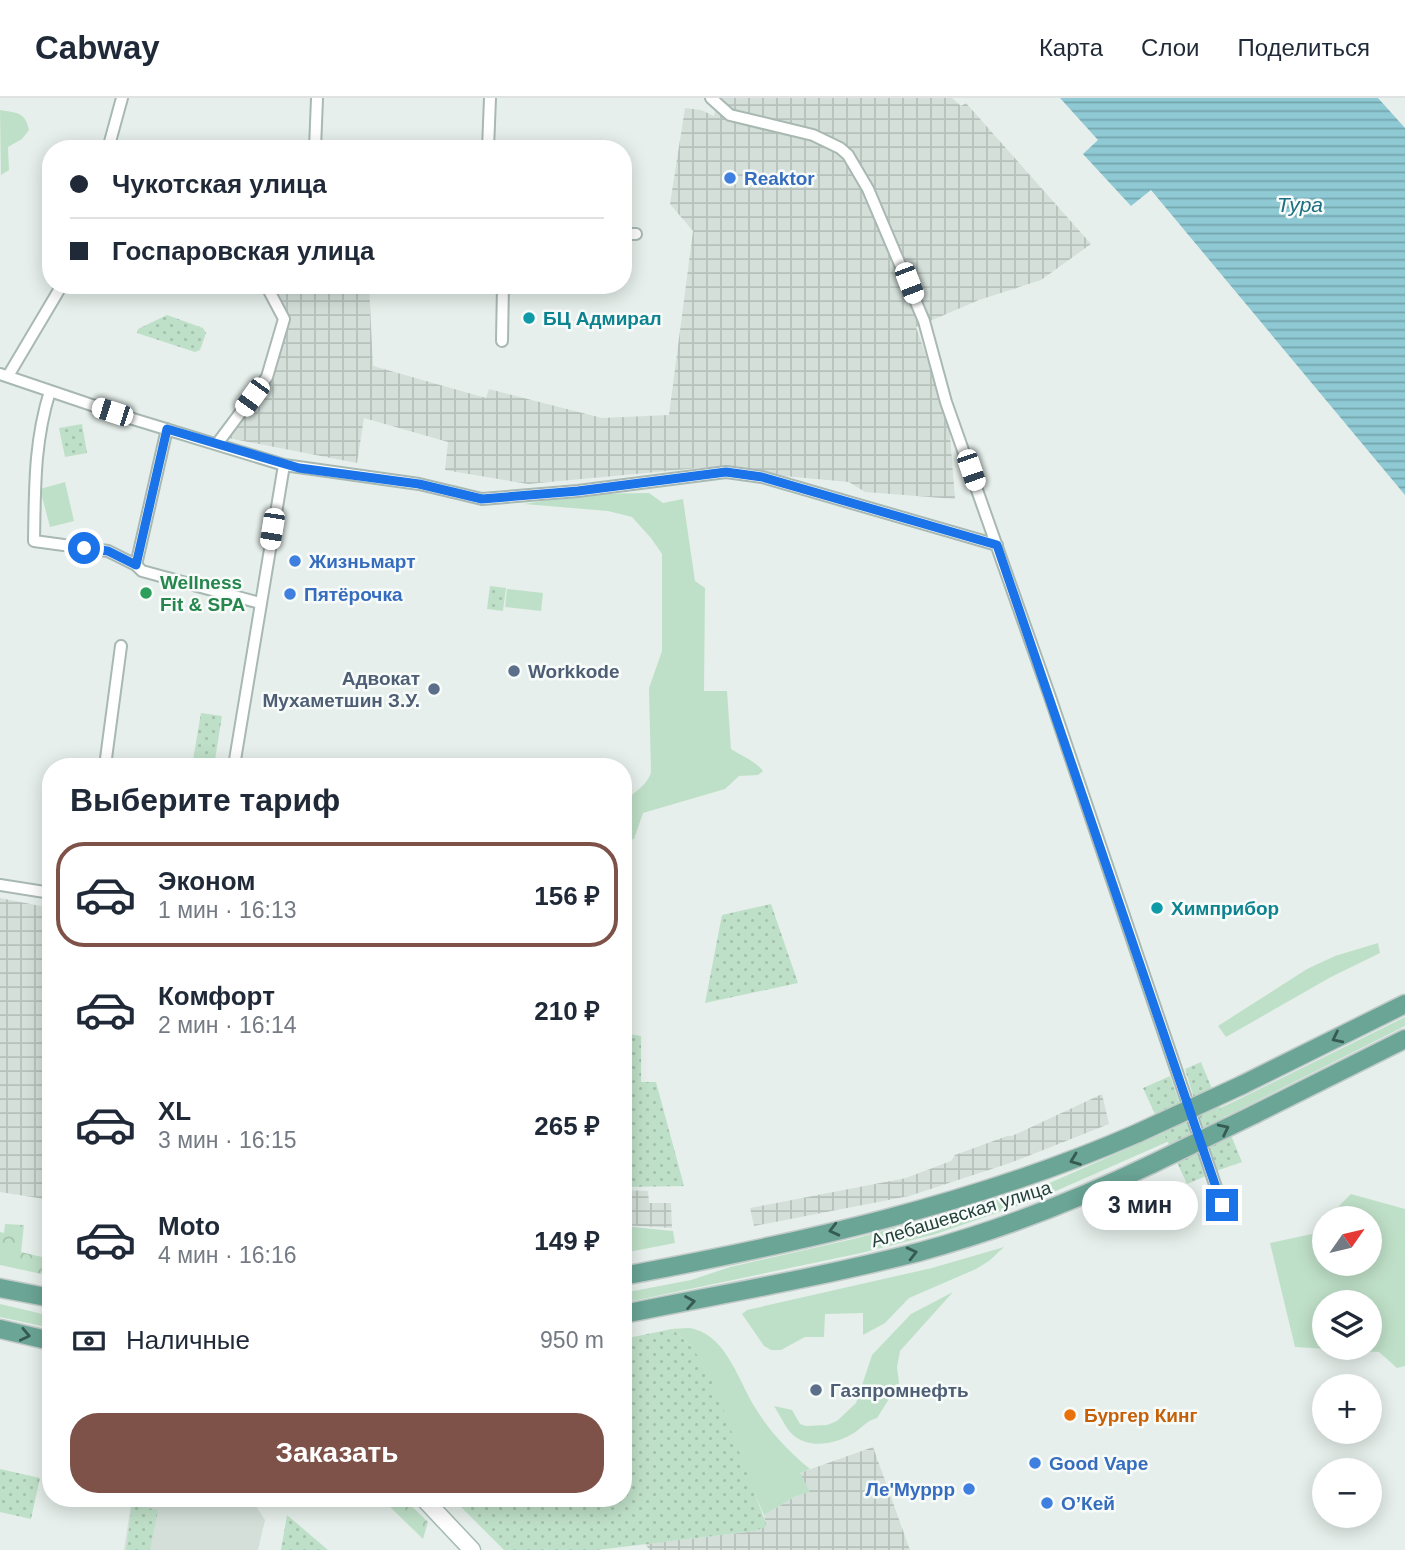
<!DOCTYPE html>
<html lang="ru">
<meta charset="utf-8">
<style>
:root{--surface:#fff;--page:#f2f2f3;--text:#1f2937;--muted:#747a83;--line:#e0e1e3;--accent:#7f5249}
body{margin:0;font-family:Helvetica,sans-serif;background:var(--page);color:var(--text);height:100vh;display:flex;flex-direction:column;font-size:26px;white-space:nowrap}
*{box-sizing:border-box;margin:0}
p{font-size:23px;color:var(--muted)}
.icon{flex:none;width:38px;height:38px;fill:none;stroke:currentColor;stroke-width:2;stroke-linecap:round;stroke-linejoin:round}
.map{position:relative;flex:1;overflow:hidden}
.side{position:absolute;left:42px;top:660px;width:590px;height:749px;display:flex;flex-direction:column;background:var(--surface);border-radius:28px;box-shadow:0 4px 18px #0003}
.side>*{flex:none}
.guide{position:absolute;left:42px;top:42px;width:590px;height:154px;border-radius:28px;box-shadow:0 4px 18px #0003;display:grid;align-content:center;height:154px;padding:0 28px;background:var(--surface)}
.needle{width:46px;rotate:56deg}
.controls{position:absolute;left:1312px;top:1108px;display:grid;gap:14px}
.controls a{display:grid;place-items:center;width:70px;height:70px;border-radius:50%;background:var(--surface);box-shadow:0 4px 18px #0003;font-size:35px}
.end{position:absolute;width:32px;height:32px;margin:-16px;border:9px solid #1a73e8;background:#fff;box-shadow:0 0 0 4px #fff}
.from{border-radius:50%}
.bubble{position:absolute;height:49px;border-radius:24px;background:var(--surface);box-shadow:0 4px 18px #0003;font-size:23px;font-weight:700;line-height:49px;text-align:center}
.car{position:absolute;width:21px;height:42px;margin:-21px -10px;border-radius:9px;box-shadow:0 0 5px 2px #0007;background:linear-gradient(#fff 24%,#345 0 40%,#fff 0 76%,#345 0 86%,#fff 0)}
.guide b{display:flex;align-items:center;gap:24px;height:66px;font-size:26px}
.guide b+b{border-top:2px solid var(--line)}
.guide i{width:18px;height:18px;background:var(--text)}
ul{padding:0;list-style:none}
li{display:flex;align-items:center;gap:21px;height:105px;margin:0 14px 10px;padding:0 14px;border:4px solid transparent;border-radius:28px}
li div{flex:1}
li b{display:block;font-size:26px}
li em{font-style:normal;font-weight:700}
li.current{border-color:var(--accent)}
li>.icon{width:63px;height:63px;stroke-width:1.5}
h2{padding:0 28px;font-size:32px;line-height:84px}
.pay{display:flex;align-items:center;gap:18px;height:77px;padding:0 28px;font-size:26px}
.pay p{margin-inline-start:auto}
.button{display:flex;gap:14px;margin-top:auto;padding:14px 28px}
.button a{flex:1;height:80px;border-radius:28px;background:var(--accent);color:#fff;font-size:28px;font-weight:700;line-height:80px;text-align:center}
header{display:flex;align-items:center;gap:42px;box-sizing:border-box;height:98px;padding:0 35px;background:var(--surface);border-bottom:2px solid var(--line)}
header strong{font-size:33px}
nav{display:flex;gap:38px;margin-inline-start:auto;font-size:24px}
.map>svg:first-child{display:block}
</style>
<header>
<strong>Cabway</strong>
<nav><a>Карта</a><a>Слои</a><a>Поделиться</a></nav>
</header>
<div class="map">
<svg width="1405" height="1452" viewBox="0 0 1405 1452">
<defs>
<pattern id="industrial-grid" width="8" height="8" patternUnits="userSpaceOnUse" patternTransform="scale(1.75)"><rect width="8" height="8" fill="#d4dfda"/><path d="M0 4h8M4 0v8" fill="none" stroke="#b6c1bc"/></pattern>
<pattern id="forest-crowns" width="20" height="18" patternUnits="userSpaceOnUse" patternTransform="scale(1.75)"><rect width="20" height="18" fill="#bfe0c8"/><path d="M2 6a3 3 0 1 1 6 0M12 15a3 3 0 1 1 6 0" fill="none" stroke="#a4c1ad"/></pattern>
<pattern id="park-dots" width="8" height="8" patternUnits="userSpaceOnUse" patternTransform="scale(1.75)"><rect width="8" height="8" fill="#bfe0c8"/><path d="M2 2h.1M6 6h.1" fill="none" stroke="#a4c1ad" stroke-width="1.8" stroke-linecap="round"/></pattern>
<pattern id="water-rules" width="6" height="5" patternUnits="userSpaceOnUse" patternTransform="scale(1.75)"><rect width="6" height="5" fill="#8ec9d4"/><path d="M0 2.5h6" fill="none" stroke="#74a5ad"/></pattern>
</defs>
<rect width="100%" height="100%" fill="#e6efeb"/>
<path fill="#d4dfda" d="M132,1400H251L265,1422L258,1452H124Z"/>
<path fill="url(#industrial-grid)" d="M718,0H952L961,8L966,5L1091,146L1041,182L979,202L916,229L949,324L955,401L865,394L849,384L751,375L728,370L710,369L528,386L445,372L448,344L364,320L357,365L223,339L267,279L284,222L266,187H369L373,268L486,300L489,291L602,320L669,317L693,133L670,106L685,10L701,12L714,18Z
M0,800L51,810V1102L0,1094Z
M1102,996L1109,1026L1010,1065L909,1098L754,1128L750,1110L906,1080L951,1063L955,1057L1007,1038H1012Z
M623,1092L648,1093L649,1105H671L672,1130L623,1127Z
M873,1349L910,1452H650L645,1446L755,1433L766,1428L764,1417L796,1398L800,1375Z"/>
<path fill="#bfe0c8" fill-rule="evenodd" d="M0,12C16,15 25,13 29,32L22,41L8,49L9,72L1,77Z
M65,384L74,423L50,429L40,391Z
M649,395L663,405L683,401L695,483L705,490L704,593H727L731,651C743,659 754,662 763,673L758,677L739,678L725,691L643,715L634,741L624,743C622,733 621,714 626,704C632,693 644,692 651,675L649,590L662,553V456L651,440L632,419L608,413L524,406L586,396Z
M507,491L543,495L541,513L505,509Z
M1378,845L1380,855L1331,879L1226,939L1218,928L1307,871L1335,858Z
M1405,919V928L1235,1014L1040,1100L936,1136L861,1155L623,1205V1195L691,1182L730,1169L853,1141L1036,1091L1231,1005Z
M1351,1096L1405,1111V1268L1397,1270L1379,1254L1295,1249L1270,1145L1312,1136L1325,1123V1166H1370V1120H1327ZM1325,1204H1370V1250H1325Z
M623,1128L673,1133L675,1145L623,1155Z
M1004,1149L989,1163L976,1171L909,1200L885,1225L863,1237V1215L825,1216L824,1239H805L781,1252H771L764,1248L742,1216L747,1212L932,1170Z
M953,1194L900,1253L897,1269L899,1285L877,1320C866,1323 863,1329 854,1335C836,1346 809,1352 792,1336C785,1329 780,1317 774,1308L792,1312L800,1326L806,1328L827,1327L837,1323L856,1305L872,1257L911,1216Z
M0,1206L51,1218V1230L0,1219Z
M672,1231C679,1231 688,1229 694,1231C728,1240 739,1285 756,1311C770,1334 789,1354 810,1371L800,1375L810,1394L796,1398L764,1417L690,1247Z"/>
<path fill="url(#forest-crowns)" d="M5,1126L24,1127L21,1154L50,1161L51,1156V1178L0,1167V1134L4,1135Z
M389,1400H403L428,1424L423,1441L383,1402Z"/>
<path fill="url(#park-dots)" d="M167,217L203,230L206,235L200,252L195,254L137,235L138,231Z
M82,326L87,355L65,359L59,330Z
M490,488L506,490L503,513L487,511Z
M201,615L222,618L214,668H192Z
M771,806L798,885L705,905L722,817Z
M623,935L641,938V984H656L684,1088L623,1089Z
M1201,964L1242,1064L1216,1073L1185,971Z
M1170,978L1206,1078L1187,1086L1143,990Z
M672,1231L690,1247L709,1274L767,1428L755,1433L597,1452H504L452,1400H623V1241Z
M0,1371L40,1380L31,1421L0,1414Z
M132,1407L158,1412L150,1452H126Z
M287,1417L328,1452H281Z"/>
<path fill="url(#water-rules)" d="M1060,0H1378L1405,30V397L1151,92L1131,108L1083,56L1098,42Z"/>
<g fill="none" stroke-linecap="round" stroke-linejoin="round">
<defs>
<path id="street" d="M711,0L730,17L813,37L840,50L848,57L868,91L924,223L946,304L1050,599L1222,1107
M108,51L122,0
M315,51L317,0
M488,51L490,0
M623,136H636
M502,243L503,187
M0,276L133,321L284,367L419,386L482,401L578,393L726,374L762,379L997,447
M8,278L62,187
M50,293C34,344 35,390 34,443L108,453L136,467
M167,331L136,467L142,473L260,505
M217,346L267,279L284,221L266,187
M105,668L121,548
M234,668L284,367
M0,787L51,795"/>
<path id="secondary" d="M423,1400L472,1452"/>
<path id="primary" d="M1242,987L1405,906
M1253,1017L1405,941
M623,1178C798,1145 974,1107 1138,1035
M0,1190L51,1200
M623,1216C722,1196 821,1179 919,1154C1000,1132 1077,1102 1152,1066
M0,1231L51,1243"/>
</defs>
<use href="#street" stroke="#a8b8b2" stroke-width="14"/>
<use href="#secondary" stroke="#a4bbb3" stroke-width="19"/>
<use href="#primary" stroke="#c2cac8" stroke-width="21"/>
<use href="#street" stroke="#fff" stroke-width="10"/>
<use href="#secondary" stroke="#fff" stroke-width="16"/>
<use href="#primary" stroke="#6aa596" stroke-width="18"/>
<defs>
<path id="primary-bridge" d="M1138,1035L1242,987
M1152,1066L1253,1017"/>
</defs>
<use href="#primary-bridge" stroke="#c2cac8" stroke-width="21" stroke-linecap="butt"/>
<use href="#primary-bridge" stroke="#6aa596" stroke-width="18"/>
</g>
<defs><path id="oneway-chevron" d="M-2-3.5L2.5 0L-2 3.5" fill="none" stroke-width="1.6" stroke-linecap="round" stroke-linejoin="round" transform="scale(1.75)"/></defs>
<g stroke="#365b51">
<use href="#oneway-chevron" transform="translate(1337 940) rotate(154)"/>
<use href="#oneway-chevron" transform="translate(1224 1031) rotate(-26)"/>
<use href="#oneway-chevron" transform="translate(1075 1062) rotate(159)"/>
<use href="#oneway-chevron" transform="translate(834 1132) rotate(166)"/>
<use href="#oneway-chevron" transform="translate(912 1155) rotate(-14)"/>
<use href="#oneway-chevron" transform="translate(690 1204) rotate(-10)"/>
<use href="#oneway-chevron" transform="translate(25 1237) rotate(12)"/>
</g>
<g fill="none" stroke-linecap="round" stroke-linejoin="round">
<path stroke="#1a73e8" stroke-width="9" d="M84,450L108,453L136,467L167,331L299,370L419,386L482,401L578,393L726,374L762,379L997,447L1222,1107"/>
</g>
<g fill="#3f7fe0" stroke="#f7fbf9" stroke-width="2.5">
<circle cx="730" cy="80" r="7"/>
<circle cx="295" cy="463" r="7"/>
<circle cx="290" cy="496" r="7"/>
<circle cx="1035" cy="1365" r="7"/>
<circle cx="969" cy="1391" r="7"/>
<circle cx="1047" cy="1405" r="7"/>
</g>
<g fill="#0f9aa8" stroke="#f7fbf9" stroke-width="2.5">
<circle cx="529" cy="220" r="7"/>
<circle cx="1157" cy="810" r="7"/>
</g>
<circle fill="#2e9e5b" stroke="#f7fbf9" stroke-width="2.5" cx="146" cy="495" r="7"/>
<g fill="#5c6f8a" stroke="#f7fbf9" stroke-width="2.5">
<circle cx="514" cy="573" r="7"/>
<circle cx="434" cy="591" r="7"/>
<circle cx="816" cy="1292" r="7"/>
</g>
<circle fill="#e8710a" stroke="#f7fbf9" stroke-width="2.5" cx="1070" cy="1317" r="7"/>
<g text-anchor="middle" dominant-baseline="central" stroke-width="5" stroke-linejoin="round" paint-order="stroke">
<g font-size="19" font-weight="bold" fill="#366cbe" stroke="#f7fbf9" text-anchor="start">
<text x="744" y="80">Reaktor</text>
<text x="309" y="463">Жизньмарт</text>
<text x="304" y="496">Пятёрочка</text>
<text x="1049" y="1365">Good Vape</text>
<text x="955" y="1391" text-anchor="end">Ле'Муррр</text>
<text x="1061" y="1405">О’Кей</text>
</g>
<g font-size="19" font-weight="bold" fill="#0d838f" stroke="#f7fbf9" text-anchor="start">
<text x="543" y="220">БЦ Адмирал</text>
<text x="1171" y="810">Химприбор</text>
</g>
<g font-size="19" font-weight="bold" fill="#27864d" stroke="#f7fbf9" text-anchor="start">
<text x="160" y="484">Wellness<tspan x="160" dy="22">Fit &amp; SPA</tspan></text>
</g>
<g font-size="19" font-weight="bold" fill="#4e5e75" stroke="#f7fbf9" text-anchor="start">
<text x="528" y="573">Workkode</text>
<text x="420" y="580" text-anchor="end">Адвокат<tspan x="420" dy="22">Мухаметшин З.У.</tspan></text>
<text x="830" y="1292">Газпромнефть</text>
</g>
<g font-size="19" fill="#24423a" stroke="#f7fbf9">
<text transform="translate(961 1116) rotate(-17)">Алебашевская улица</text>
</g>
<g font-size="19" font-weight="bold" fill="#c56008" stroke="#f7fbf9" text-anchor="start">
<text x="1084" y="1317">Бургер Кинг</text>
</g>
<g font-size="21" font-style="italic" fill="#1c6f80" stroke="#f7fbf9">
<text x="1300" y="106">Тура</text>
</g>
</g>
</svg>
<div class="controls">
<a><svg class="needle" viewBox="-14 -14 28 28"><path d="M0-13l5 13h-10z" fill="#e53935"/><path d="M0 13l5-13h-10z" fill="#747a83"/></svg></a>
<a><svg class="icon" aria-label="layers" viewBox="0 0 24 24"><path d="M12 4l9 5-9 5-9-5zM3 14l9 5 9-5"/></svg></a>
<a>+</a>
<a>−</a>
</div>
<i class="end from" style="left:84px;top:450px"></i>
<i class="end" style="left:1222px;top:1107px"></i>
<div class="bubble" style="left:1082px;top:1083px;width:116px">3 мин</div>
<i class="car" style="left:909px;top:185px;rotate:159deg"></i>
<i class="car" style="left:252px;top:299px;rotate:216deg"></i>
<i class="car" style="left:112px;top:314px;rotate:288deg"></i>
<i class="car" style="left:971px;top:372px;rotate:161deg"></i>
<i class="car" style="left:272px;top:431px;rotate:189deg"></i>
<div class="guide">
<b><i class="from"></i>Чукотская улица</b>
<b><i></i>Госпаровская улица</b>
</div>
<section class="side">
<h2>Выберите тариф</h2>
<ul>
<li class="current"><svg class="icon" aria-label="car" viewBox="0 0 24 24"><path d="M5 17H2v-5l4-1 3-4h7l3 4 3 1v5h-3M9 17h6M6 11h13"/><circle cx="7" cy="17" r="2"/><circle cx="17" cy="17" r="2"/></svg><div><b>Эконом</b><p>1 мин · 16:13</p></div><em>156 ₽</em></li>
<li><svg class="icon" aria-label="car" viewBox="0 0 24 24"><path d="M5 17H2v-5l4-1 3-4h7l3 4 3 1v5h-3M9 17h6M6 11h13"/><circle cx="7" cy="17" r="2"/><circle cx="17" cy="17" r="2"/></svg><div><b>Комфорт</b><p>2 мин · 16:14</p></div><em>210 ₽</em></li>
<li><svg class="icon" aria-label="car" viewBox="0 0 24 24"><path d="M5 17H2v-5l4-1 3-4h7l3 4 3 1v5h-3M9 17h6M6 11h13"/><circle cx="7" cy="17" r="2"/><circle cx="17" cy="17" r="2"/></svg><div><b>XL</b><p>3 мин · 16:15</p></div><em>265 ₽</em></li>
<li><svg class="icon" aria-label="car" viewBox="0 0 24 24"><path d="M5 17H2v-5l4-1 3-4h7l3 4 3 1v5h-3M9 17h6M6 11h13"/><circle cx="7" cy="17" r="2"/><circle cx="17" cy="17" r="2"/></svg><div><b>Moto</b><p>4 мин · 16:16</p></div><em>149 ₽</em></li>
</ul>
<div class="pay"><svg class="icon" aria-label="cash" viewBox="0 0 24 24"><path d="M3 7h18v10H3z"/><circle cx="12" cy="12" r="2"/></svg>Наличные<p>950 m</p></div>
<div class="button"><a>Заказать</a></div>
</section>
</div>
